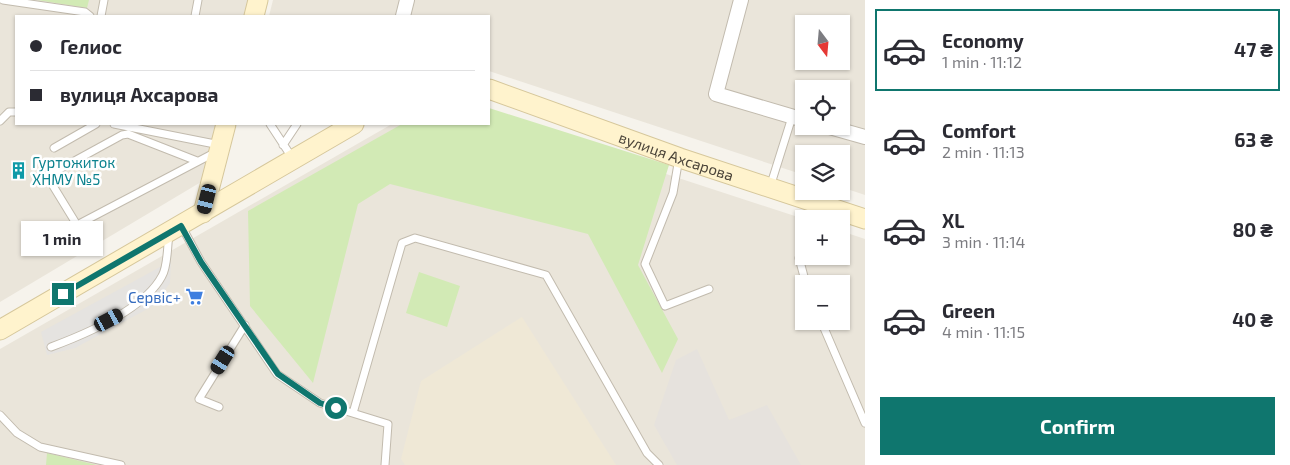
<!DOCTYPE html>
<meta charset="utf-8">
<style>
:root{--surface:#fff;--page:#f7f7f7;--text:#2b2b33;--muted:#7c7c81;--line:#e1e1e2;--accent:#0f766e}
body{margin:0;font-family:"Exo 2",sans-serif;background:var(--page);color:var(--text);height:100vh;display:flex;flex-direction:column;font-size:19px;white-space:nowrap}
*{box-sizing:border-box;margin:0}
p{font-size:16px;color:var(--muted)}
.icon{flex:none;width:28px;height:28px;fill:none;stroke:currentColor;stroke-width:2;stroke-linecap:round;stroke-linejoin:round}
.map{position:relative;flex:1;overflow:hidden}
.drawer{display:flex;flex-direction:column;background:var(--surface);width:425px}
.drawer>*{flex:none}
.top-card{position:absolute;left:15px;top:15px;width:475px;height:110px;border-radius:0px;box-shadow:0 1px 4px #0004;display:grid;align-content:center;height:110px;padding:0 15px;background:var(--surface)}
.needle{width:32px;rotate:164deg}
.buttons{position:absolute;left:795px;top:15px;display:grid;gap:10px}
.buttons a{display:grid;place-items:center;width:55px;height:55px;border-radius:0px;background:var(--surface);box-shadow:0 1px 4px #0004;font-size:25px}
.end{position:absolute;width:22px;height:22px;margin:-11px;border:6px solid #0f766e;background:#fff;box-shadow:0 0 0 2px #fff}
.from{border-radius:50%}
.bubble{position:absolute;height:35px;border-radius:0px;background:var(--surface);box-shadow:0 1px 4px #0004;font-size:16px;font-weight:700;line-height:35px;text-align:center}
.car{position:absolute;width:15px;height:30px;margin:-15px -8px;border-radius:6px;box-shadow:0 0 4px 1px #0007;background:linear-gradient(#222 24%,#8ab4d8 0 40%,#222 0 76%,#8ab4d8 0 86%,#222 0)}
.top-card b{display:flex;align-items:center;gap:18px;height:48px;font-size:19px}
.top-card b+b{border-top:1px solid var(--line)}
.top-card i{width:12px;height:12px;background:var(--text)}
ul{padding:9px 0 0;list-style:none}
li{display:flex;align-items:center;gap:15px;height:82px;margin:0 10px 8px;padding:0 5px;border:2px solid transparent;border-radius:0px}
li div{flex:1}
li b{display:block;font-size:19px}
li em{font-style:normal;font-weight:700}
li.selected{border-color:var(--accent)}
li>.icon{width:45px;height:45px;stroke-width:1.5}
.action{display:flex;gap:10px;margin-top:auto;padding:10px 15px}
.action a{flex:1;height:58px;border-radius:0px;background:var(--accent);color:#fff;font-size:20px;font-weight:700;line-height:58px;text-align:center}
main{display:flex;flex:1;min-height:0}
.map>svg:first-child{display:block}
</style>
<main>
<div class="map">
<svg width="865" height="465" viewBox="0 0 865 465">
<rect width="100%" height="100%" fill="#f6f3ec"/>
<path fill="#eae5da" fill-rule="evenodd" d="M0,0H252L247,16H16V124H218L201,182L0,302Z
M273,0H865V195L841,187V154H804V175L489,71V16H269ZM804,24H841V61H804ZM804,89H841V126H804Z
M489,116L804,219V256H841V231L865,239V465H0V349L392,124H489ZM804,284H841V321H804Z"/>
<path fill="#e6e2dd" d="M697,349L729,420L767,405L801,465H677L654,425L676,360Z"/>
<path fill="#efe8d6" d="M522,317L616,465H405L401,459L421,381Z"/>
<path fill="#d2eab5" d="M37,0H89L87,8Z
M489,108L669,165L638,265L678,339L662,373L588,234L390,184L358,204L313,383L250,306L248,211L402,124H489Z
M419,272L460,286L447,327L406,313Z
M47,453L97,465H46Z"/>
<path fill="#e5e3e0" d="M171,261L170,283L153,306L75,348L47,355L41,332Z"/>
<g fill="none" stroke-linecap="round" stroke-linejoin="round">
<defs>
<path id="lane" d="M3,0L85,12L90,16
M101,16L104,0
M195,16L198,0
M0,121L9,112H16
M114,124L220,145
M270,124L293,159
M283,145L297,124
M54,148L96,124
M679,158L673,193L645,264L665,306L709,289
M197,161L128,134L122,135L47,176L77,225L216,152
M770,187L792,117
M818,219L824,206
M182,227L201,262L277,374L320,403L388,424L385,465
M804,248L799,258L806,284
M821,321L865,423
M51,347C86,334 144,310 162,276C168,266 167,247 169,235
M219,407L199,399L245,325
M353,413L402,243L415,238L546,275L647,453L659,465
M0,415L17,433L40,447L121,465"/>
<path id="street" d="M741,0L716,94L804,120
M403,16L407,0
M826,126L865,137"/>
<g id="secondary">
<path d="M254,16L258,0"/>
<path id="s1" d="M489,89L680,158L865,219"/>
<path d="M203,213L226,124"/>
<path d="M0,330L354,124"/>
</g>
</defs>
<use href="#lane" stroke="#c2bbae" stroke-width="9"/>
<use href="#street" stroke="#c2bbae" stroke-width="16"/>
<use href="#secondary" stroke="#d6c79b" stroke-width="21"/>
<use href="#lane" stroke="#fff" stroke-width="7"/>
<use href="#street" stroke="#fff" stroke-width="14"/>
<use href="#secondary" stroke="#fff3cd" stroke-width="19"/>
</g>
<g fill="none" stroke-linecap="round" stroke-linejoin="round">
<path stroke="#0f766e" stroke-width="6" d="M63,294L181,226L201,262L278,374L320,403L336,408"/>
</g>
<defs>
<symbol id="building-bare" viewBox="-9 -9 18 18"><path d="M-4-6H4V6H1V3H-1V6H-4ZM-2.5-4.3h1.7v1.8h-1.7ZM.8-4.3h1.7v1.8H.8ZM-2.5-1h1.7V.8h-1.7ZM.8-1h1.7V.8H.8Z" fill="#0f9aa8" stroke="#fff" stroke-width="2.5" paint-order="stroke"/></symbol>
<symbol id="supermarket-bare" viewBox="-9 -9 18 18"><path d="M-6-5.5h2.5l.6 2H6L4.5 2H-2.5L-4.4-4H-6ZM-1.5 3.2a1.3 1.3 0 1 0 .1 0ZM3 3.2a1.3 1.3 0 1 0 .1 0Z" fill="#3f7fe0" stroke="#fff" stroke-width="2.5" paint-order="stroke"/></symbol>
</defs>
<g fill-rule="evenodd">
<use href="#building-bare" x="6" y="158" width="25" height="25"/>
<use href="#supermarket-bare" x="182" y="284" width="25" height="25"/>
</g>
<g text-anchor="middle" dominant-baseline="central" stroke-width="5" stroke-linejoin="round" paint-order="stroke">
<g font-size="15" fill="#4b4439" stroke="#fff">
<text stroke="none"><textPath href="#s1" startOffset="199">вулиця Ахсарова</textPath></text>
</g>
<g font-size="15" fill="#0d838f" stroke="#fff" text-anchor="start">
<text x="32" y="162">Гуртожиток<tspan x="32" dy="17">ХНМУ №5</tspan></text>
</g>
<g font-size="15" fill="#366cbe" stroke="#fff" text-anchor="end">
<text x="181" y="297">Сервіс+</text>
</g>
</g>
</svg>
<div class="buttons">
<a><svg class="needle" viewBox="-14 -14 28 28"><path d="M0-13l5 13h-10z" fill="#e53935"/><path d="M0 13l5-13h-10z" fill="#7c7c81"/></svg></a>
<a><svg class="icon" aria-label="locate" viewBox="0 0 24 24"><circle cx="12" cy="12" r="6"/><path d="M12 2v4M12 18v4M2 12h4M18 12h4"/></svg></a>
<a><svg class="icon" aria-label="layers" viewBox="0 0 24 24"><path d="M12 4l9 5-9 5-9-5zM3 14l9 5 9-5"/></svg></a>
<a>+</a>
<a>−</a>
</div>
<i class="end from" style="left:336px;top:408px"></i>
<i class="end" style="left:63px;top:294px"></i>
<div class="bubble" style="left:21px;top:221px;width:82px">1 min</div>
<i class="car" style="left:207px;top:199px;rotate:194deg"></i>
<i class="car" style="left:109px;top:320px;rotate:62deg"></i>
<i class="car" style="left:223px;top:360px;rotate:212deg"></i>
<div class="top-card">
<b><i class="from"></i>Гелиос</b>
<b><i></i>вулиця Ахсарова</b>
</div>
</div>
<section class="drawer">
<ul>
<li class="selected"><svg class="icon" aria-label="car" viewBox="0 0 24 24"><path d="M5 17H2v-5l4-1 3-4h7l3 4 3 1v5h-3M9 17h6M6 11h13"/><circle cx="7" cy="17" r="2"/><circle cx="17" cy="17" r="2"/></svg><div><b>Economy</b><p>1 min · 11:12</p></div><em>47 ₴</em></li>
<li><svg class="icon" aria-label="car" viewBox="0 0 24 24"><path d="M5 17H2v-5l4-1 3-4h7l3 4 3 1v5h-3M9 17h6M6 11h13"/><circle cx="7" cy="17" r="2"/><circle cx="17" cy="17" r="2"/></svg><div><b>Comfort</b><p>2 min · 11:13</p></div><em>63 ₴</em></li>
<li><svg class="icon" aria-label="car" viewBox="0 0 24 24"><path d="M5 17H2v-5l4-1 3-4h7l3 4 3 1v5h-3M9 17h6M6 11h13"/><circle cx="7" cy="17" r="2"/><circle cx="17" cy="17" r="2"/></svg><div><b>XL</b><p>3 min · 11:14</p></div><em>80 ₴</em></li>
<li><svg class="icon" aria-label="car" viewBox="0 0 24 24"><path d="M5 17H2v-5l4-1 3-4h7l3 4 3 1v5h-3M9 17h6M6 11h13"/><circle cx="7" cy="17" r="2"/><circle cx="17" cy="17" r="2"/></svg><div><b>Green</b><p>4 min · 11:15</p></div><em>40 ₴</em></li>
</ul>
<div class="action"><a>Confirm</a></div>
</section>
</main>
